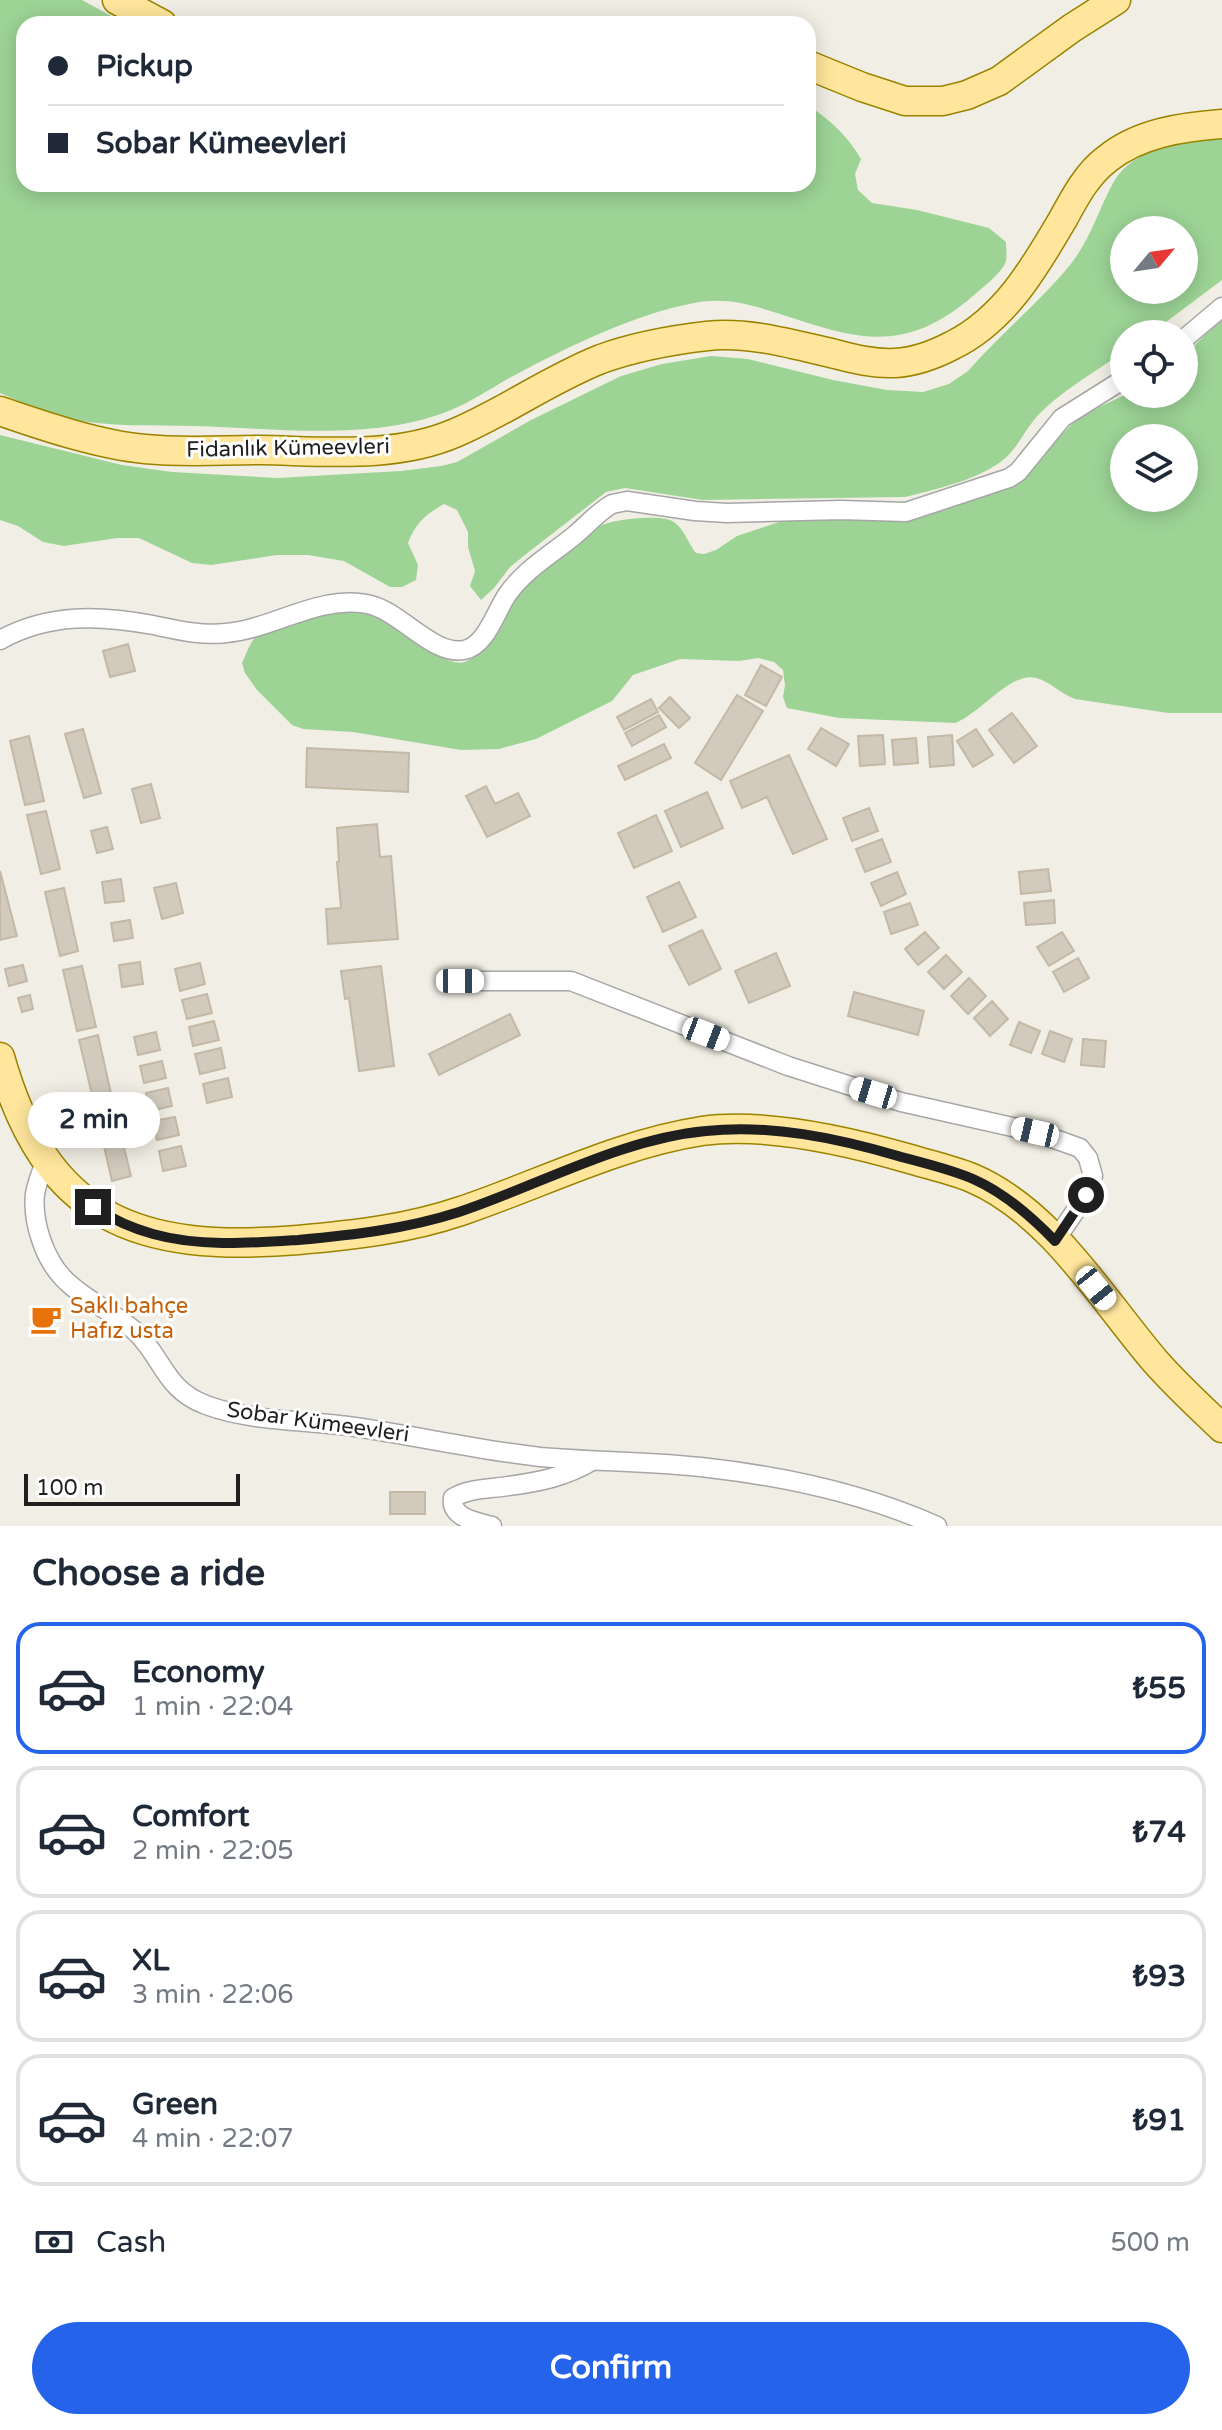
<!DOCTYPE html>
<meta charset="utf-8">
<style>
:root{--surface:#fff;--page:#f6f6f7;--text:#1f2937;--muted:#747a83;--line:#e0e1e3;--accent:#2563eb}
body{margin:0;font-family:"Varela Round",sans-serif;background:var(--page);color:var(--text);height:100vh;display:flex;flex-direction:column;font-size:30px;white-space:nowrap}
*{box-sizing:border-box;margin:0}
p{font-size:26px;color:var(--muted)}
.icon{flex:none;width:44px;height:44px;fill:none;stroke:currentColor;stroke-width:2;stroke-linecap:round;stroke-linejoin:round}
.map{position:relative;height:1526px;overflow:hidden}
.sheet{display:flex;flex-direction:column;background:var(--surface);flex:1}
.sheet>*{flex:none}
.top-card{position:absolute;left:16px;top:16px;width:800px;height:176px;border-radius:24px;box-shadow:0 4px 20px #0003;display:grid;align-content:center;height:176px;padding:0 32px;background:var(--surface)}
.needle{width:52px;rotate:61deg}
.fabs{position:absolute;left:1110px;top:216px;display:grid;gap:16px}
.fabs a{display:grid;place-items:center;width:88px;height:88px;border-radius:50%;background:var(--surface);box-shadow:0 4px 20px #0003;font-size:40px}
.scale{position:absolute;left:24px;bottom:20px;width:216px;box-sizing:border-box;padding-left:8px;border:4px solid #1f1f1f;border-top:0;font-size:22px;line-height:28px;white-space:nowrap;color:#1f1f1f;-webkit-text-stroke:6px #fff;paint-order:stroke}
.end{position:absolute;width:36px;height:36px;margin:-18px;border:10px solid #1f1f1f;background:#fff;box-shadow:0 0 0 4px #fff}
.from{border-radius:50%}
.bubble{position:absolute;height:56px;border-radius:28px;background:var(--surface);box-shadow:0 4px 20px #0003;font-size:26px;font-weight:700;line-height:56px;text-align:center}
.car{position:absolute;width:24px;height:48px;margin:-24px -12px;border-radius:10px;box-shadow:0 0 6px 2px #0007;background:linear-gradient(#fff 24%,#345 0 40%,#fff 0 76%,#345 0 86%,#fff 0)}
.top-card b{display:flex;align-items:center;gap:28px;height:76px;font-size:30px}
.top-card b+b{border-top:2px solid var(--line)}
.top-card i{width:20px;height:20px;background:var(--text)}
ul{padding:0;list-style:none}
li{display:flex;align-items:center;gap:24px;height:132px;margin:0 16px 12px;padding:0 16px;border:4px solid var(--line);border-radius:24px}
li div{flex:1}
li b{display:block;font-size:30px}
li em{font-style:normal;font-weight:700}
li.selected{border-color:var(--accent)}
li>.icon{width:72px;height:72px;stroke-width:1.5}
h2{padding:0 32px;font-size:36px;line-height:96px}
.pay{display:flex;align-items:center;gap:20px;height:88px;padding:0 32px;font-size:30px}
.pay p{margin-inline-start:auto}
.action{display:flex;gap:16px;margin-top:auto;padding:16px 32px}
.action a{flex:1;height:92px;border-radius:48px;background:var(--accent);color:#fff;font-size:32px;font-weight:700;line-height:92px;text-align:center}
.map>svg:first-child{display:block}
</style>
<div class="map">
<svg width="1222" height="1526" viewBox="0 0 1222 1526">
<rect width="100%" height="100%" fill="#f1efe5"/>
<path fill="#9dd496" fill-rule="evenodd" d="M0,0H82L126,24H24V184H808V105C830,120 848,136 861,159L855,174L858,190L872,203L917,210L989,228L1006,242C1006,247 1007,256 1006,261C1003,272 982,288 973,296C903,356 856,339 777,313C749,304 723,297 694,303C632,315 570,346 515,375C494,386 473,401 451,410C374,442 277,428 194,426C152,425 110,427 68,419C44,414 22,402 0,393Z
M1222,138V280L1150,334H1124V352C1099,369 1052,397 1034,420C1022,435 1016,451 999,463C976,480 933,490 905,497L703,500L625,488L606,492L530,551L510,567L494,588L481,600L470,586L475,571L468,547V532L457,510L444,504C426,514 415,524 408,543L418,565L416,580L402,587H390L344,561L308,555H277L211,565L192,563L139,538H117L64,546L43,542L18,526L0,520V435L122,465L172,472L277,478L401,471L441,466L457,462L531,420L621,376L662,364L711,356L748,359L833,380L887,390L923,392L949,384L968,371C1000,334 1039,303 1070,265C1090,240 1098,211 1113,183C1133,147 1185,139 1222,138ZM1124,230H1184V290H1124Z
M1222,318V713H1168L1075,699C1061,694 1051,682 1036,678C1011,671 980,714 955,723L839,718L787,708L783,697L785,685L783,670L774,662L758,658L739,661L680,659L633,675L612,701L536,739L499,749L461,750L353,732L303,729L292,725L257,690L245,673L242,663C247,653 250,639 261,633C288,617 350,605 379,614C401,621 446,673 467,661C487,649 499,615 514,597C530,577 576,540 598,527C612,519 655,515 670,520C682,524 688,543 696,553L704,554L716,550L737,536L779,522L828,517L905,519L1048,449L1073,423L1093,410L1127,394H1184V356ZM1124,438H1184V498H1124Z"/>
<path fill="#d1cabd" stroke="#c4b8a6" stroke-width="2" d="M128,644L135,671L110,677L103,651Z
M761,665L782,677L766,706L745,695Z
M737,695L763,711L721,780L695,763Z
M670,697L690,718L679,728L659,708Z
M651,699L658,712L624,730L617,717Z
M1012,713L1037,746L1014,763L989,730Z
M659,715L666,727L632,746L625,733Z
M821,728L849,744L836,766L808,749Z
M83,729L101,793L84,798L65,734Z
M976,729L993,755L973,767L957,741Z
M883,735L885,764L860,766L858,736Z
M952,735L954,765L930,767L928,737Z
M29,736L44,801L25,805L10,741Z
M916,738L918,763L894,765L892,740Z
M664,744L671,758L625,780L618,766Z
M307,748L409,753L408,792L306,787Z
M789,755L827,839L793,854L767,797L742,808L730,781Z
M151,784L160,818L141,823L132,789Z
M486,786L495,804L518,793L530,816L487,837L466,796Z
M707,792L723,828L681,847L665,811Z
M869,808L878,831L852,841L843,818Z
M46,811L60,869L41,874L27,815Z
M656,815L672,851L634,868L618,833Z
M377,824L380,857L391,856L398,939L328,944L326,909L341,908L337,862H339L337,828Z
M107,827L113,849L97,853L91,831Z
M882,839L891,862L865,872L856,849Z
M1048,869L1051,891L1021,894L1019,872Z
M0,871L17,936L0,940Z
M897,872L906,894L881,906L871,883Z
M121,879L124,901L105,903L102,882Z
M679,882L696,917L663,932L647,897Z
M176,883L183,913L162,919L154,888Z
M64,888L78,951L60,956L45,892Z
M1054,900L1055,923L1026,925L1024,903Z
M910,903L918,925L891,934L884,912Z
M130,920L133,938L114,941L111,923Z
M702,930L721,969L689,985L669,946Z
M925,932L939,948L918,965L905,949Z
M1062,932L1074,951L1049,966L1037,947Z
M776,953L790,986L749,1003L735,971Z
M946,955L962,972L944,989L928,972Z
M1078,958L1089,978L1064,992L1053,972Z
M140,962L143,984L122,987L119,965Z
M200,963L205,984L180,991L175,969Z
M23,965L27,981L9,986L5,969Z
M82,966L96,1027L77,1031L63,970Z
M381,966L394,1066L359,1071L349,998L345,999L341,971Z
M969,978L986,996L968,1014L951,996Z
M854,992L924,1011L918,1035L848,1016Z
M207,994L212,1013L187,1019L182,1000Z
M30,995L33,1009L22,1012L18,998Z
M992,1001L1008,1019L990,1036L974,1018Z
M510,1014L520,1035L439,1075L429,1054Z
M214,1021L219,1040L193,1046L189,1027Z
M1019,1022L1040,1031L1031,1053L1010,1045Z
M1050,1031L1072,1039L1064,1062L1042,1054Z
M156,1032L160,1050L138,1055L134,1037Z
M98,1035L112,1098L94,1103L79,1040Z
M1083,1039L1106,1041L1104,1067L1081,1065Z
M221,1048L225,1068L200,1074L195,1054Z
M162,1061L166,1078L144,1083L140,1066Z
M228,1078L232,1097L207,1103L203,1084Z
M168,1088L172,1106L150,1111L146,1093Z
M115,1111L131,1176L112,1181L97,1116Z
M175,1117L179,1135L157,1140L153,1121Z
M181,1146L186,1166L163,1171L159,1151Z
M390,1492H425V1514H390Z"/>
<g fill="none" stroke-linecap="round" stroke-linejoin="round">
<defs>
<path id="minor" d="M1184,339L1222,307
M0,640C49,613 100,615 153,625C177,630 201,636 226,633C273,629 318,595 367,604C400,610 432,656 464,650C486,646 496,611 507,595C525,569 552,554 575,535C588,524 598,512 612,504L627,501L695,511L727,513L841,510L906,512L1009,478L1018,472L1062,418L1124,379
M460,981H571L788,1066L901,1102L1035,1132L1080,1148L1088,1158L1093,1176L1086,1195L1055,1241
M46,1159C42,1171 37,1182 35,1194C32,1221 44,1258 63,1278C84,1300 114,1312 136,1332C163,1358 165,1390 206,1405C252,1422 306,1420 355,1427C417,1436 478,1450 540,1457C597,1462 653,1461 709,1468C788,1477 865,1494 937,1526
M492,1526C477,1522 450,1518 453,1498C469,1488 490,1489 508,1486C539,1482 565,1477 592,1461"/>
<path id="primary" d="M117,0L162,24
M808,65L862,87L905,101H943L967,95L999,81L1072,28L1116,0
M0,411C43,426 100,445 145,449C183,453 222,450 260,450C324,451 395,459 455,433C505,412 550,379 601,359C634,347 672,340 707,336C747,331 796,345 835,354C854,359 874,364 895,363C914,362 936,354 953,345C1005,319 1035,267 1063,219C1075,197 1087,174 1107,159C1139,133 1182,127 1222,124
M0,1057C46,1220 138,1253 298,1240C354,1235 408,1229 461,1211C541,1184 618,1144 702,1131C767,1122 848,1141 910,1159C930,1165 952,1170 972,1178C1050,1211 1102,1299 1155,1361C1176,1385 1199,1406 1222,1428"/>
</defs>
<use href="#minor" stroke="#a6a6a6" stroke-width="21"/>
<use href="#primary" stroke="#9b8300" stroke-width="31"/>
<use href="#minor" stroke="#fff" stroke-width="18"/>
<use href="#primary" stroke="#ffe69c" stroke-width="28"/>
</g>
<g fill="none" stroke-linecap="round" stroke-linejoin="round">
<path stroke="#1f1f1f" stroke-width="10" d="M93,1207C112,1219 131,1228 153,1234C199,1247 251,1243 298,1240C353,1235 406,1229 459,1212C540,1185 620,1139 706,1131C770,1124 837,1138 898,1156C923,1163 950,1169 973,1179C1005,1193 1031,1216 1055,1241L1086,1195"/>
</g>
<defs>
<symbol id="cafe-bare" viewBox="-9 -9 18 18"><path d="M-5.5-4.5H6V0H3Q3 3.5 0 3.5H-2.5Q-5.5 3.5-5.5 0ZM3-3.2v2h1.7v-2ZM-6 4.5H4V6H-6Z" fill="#e8710a" stroke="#fff" stroke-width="2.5" paint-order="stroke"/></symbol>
</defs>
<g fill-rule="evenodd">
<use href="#cafe-bare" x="24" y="1297" width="44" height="44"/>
</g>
<g text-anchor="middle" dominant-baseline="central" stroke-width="6" stroke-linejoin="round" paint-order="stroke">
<g font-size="22" fill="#1f1f1f" stroke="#fff">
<text transform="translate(288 448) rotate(-1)">Fidanlık Kümeevleri</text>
<text transform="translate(318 1422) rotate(8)">Sobar Kümeevleri</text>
</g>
<g font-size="22" fill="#c56008" stroke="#fff" text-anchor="start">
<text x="70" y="1306">Saklı bahçe<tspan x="70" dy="25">Hafız usta</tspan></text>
</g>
</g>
</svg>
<div class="fabs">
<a><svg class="needle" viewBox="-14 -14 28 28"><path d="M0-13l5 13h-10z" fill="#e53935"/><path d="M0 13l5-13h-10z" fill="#747a83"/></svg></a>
<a><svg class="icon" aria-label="locate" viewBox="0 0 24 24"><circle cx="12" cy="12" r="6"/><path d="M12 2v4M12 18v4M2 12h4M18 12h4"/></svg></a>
<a><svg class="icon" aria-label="layers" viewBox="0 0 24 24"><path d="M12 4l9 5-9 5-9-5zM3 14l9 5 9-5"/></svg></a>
</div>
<div class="scale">100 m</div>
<i class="end from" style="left:1086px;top:1195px"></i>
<i class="end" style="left:93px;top:1207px"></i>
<div class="bubble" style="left:28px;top:1092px;width:132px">2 min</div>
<i class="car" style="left:460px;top:981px;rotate:90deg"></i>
<i class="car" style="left:706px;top:1034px;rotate:111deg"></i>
<i class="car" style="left:873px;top:1093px;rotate:287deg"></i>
<i class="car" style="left:1035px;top:1132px;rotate:283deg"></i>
<i class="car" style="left:1096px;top:1288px;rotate:141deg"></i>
<div class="top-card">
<b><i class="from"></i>Pickup</b>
<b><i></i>Sobar Kümeevleri</b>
</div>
</div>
<section class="sheet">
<h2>Choose a ride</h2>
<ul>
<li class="selected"><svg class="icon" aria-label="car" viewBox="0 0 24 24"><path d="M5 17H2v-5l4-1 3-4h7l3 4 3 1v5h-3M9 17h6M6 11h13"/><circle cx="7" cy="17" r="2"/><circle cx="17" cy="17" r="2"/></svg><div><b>Economy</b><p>1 min · 22:04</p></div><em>₺55</em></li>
<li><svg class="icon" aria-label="car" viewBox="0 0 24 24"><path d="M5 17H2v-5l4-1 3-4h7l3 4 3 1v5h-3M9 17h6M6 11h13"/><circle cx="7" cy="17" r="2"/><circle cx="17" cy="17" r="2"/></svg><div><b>Comfort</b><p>2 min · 22:05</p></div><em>₺74</em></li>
<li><svg class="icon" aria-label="car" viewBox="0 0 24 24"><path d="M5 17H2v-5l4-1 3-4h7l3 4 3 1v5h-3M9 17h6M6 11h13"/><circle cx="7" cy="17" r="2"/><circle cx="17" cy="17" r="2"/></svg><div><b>XL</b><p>3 min · 22:06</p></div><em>₺93</em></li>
<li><svg class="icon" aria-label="car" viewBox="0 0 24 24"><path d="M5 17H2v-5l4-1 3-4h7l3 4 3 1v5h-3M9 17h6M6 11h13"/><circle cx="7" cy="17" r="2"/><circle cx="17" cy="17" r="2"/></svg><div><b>Green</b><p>4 min · 22:07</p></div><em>₺91</em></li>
</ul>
<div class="pay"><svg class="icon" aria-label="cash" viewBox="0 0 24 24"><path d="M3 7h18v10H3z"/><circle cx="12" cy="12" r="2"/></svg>Cash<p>500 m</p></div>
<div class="action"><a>Confirm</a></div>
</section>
